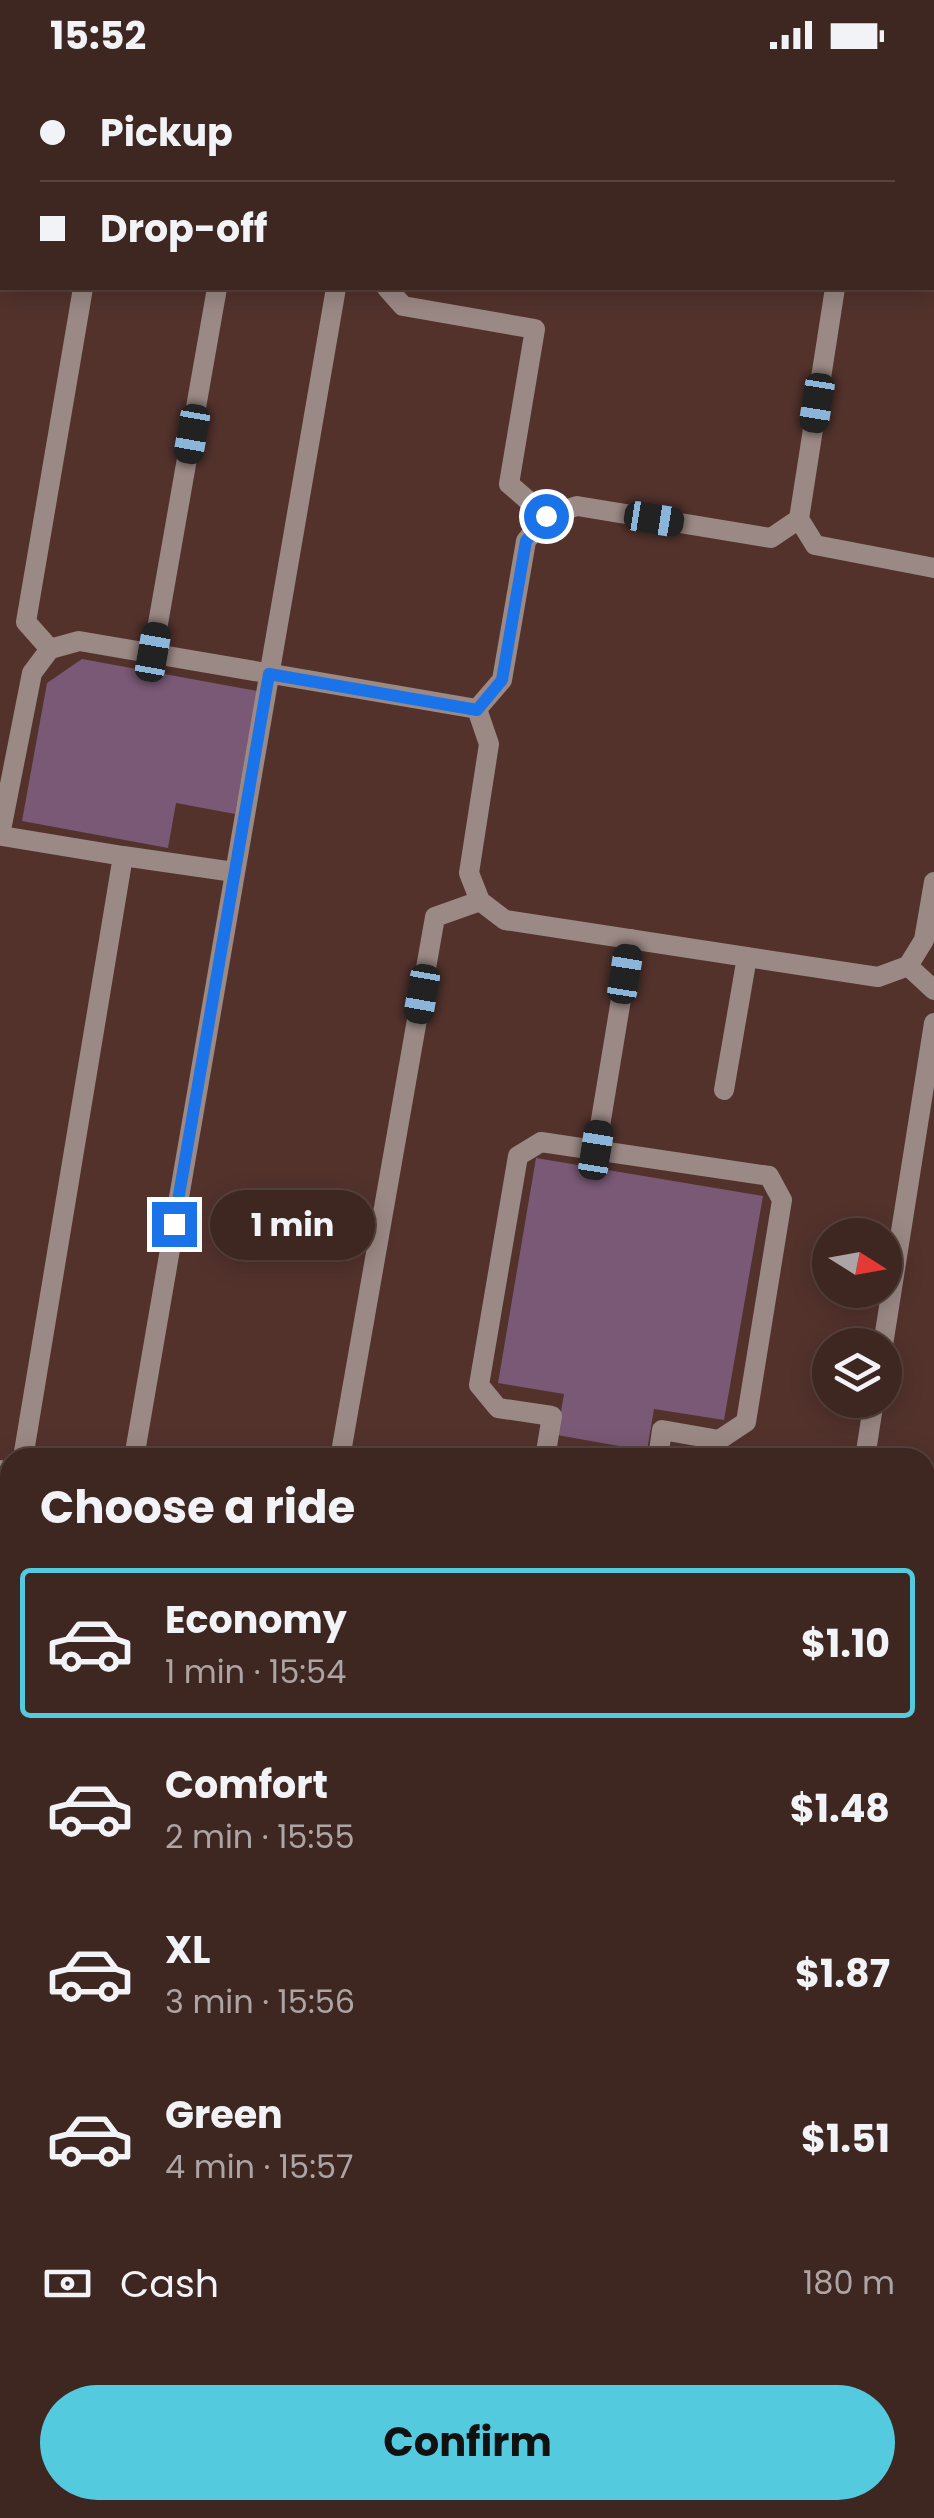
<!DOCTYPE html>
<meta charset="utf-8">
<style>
:root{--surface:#3e2621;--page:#49322e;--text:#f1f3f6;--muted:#ada5a5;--line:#57433f;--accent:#54cade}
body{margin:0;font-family:Poppins,sans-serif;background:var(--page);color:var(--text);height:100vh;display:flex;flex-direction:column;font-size:38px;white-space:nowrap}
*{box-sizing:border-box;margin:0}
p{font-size:32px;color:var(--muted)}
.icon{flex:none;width:55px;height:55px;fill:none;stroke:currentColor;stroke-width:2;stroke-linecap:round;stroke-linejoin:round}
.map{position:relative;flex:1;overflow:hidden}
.sheet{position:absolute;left:0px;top:1378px;width:935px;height:1072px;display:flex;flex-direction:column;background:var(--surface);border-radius:30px 30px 0 0;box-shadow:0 5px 25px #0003,0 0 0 2px var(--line)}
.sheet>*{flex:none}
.top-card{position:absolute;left:0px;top:0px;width:935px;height:220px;box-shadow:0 5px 25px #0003,0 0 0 2px var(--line);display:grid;align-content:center;height:220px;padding:0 40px;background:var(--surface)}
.needle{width:65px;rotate:101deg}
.tools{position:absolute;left:812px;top:1148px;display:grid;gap:20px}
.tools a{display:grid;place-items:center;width:90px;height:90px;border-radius:50%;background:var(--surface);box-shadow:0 5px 25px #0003,0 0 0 2px var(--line);font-size:50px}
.end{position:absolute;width:45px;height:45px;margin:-22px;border:12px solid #1a73e8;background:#fff;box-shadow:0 0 0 5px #fff}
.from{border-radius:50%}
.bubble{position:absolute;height:70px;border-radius:35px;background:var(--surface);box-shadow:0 5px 25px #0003,0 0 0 2px var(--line);font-size:32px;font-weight:700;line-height:70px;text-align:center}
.car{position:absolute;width:30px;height:60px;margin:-30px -15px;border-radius:12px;box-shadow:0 0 8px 2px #0007;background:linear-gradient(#222 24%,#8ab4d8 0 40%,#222 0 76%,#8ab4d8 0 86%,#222 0)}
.top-card b{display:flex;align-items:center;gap:35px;height:95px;font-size:38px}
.top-card b+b{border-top:2px solid var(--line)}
.top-card i{width:25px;height:25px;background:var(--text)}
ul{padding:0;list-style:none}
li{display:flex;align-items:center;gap:30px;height:150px;margin:0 20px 15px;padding:0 20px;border:5px solid transparent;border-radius:10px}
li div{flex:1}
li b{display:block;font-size:38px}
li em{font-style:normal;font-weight:700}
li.current{border-color:var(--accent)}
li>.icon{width:90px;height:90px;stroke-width:1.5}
h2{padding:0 40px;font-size:45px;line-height:120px}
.pay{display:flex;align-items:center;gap:25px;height:110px;padding:0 40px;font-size:38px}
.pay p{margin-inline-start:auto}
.cta{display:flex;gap:20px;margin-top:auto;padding:20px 40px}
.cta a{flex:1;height:115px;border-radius:60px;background:var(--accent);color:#111;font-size:40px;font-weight:700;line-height:115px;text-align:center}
.status{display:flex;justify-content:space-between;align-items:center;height:70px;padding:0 50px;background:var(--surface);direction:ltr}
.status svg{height:28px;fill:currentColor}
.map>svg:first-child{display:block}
</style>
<div class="status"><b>15:52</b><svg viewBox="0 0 49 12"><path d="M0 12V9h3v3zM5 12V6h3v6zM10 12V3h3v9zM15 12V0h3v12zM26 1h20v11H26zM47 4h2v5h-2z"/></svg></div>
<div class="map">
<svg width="934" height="2448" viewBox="0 0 934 2448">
<rect width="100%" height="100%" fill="#53322c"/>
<path fill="#795975" d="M82,589L257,621L235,744L176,733L168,778L22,751L47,613Z
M536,1088L763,1126L724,1350L654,1339L647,1381L557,1365L564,1324L498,1313Z"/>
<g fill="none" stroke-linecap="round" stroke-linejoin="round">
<path stroke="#8b6d68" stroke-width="6" stroke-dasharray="5 5" stroke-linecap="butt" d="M417,2V0
M469,2448L471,2440"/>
<path stroke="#9b8985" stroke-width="20" d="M0,178L2,177
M387,218L403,236L535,259L509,414L546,446
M50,579L26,552L83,218
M123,786L234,802
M908,896L934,920
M724,1020L747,887
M596,1080L631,869
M883,1275L934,953
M134,1388L336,218
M340,1388L435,847L480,831
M545,1388L552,1346L498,1338L479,1315L518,1086L541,1072L769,1106L782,1130L746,1352L719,1370L662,1360L658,1388
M865,1388L874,1330
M925,1513L934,1515"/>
<path stroke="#9b8985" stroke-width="20" d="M626,2L631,0
M0,45L2,46
M932,206L934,207
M835,218L799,449L815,475L934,498
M153,582L217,218
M477,639L502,610L526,471L546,446L577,436L771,468L799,449
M0,765L32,603L50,579L79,571L477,639L489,674L469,803L480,831L505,850L878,907L908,896L924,870L934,812
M2,766L123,786L23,1388
M0,1400L10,1402
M0,1485L10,1487
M925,1636L934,1637"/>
<path stroke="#d1b4ae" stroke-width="20" d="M0,1915L10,1917
M925,2063L934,2065"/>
</g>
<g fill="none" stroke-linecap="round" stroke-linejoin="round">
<path stroke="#1a73e8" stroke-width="12" d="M174,1154L269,604L477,640L502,610L526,471L546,446"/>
</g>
</svg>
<div class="tools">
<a><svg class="needle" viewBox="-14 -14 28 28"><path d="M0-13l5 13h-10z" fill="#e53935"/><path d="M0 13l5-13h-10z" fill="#ada5a5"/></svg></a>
<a><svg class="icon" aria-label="layers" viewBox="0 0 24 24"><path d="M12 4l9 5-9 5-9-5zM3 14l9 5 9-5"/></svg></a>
</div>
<i class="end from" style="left:546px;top:446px"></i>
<i class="end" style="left:174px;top:1154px"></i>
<div class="bubble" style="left:210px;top:1120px;width:165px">1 min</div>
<i class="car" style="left:817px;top:333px;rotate:189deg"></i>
<i class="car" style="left:192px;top:364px;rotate:190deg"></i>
<i class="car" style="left:654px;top:449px;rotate:99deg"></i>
<i class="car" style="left:153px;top:582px;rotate:10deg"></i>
<i class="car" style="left:625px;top:904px;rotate:9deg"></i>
<i class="car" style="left:422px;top:924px;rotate:190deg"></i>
<i class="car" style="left:596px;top:1080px;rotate:9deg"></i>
<div class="top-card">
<b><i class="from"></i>Pickup</b>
<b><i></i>Drop-off</b>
</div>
<section class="sheet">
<h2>Choose a ride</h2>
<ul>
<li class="current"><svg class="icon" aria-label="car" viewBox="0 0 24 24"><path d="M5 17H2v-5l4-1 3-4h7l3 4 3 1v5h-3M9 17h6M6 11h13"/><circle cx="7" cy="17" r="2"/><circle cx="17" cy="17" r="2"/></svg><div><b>Economy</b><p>1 min · 15:54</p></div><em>$1.10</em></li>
<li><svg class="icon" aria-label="car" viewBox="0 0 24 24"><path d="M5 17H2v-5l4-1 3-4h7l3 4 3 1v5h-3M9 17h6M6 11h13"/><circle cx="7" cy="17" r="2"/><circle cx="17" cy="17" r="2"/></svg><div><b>Comfort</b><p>2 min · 15:55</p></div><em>$1.48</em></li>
<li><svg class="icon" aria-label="car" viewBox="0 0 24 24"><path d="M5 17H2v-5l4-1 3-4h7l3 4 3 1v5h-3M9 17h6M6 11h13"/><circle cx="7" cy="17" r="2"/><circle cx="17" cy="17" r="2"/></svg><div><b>XL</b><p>3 min · 15:56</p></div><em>$1.87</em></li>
<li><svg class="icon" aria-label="car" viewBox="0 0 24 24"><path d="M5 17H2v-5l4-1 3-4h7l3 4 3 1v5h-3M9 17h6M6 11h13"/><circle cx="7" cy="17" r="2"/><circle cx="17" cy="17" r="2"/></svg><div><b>Green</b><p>4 min · 15:57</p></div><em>$1.51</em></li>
</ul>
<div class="pay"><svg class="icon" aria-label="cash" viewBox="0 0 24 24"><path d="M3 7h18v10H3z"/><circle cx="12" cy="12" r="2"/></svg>Cash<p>180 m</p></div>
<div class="cta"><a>Confirm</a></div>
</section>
</div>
